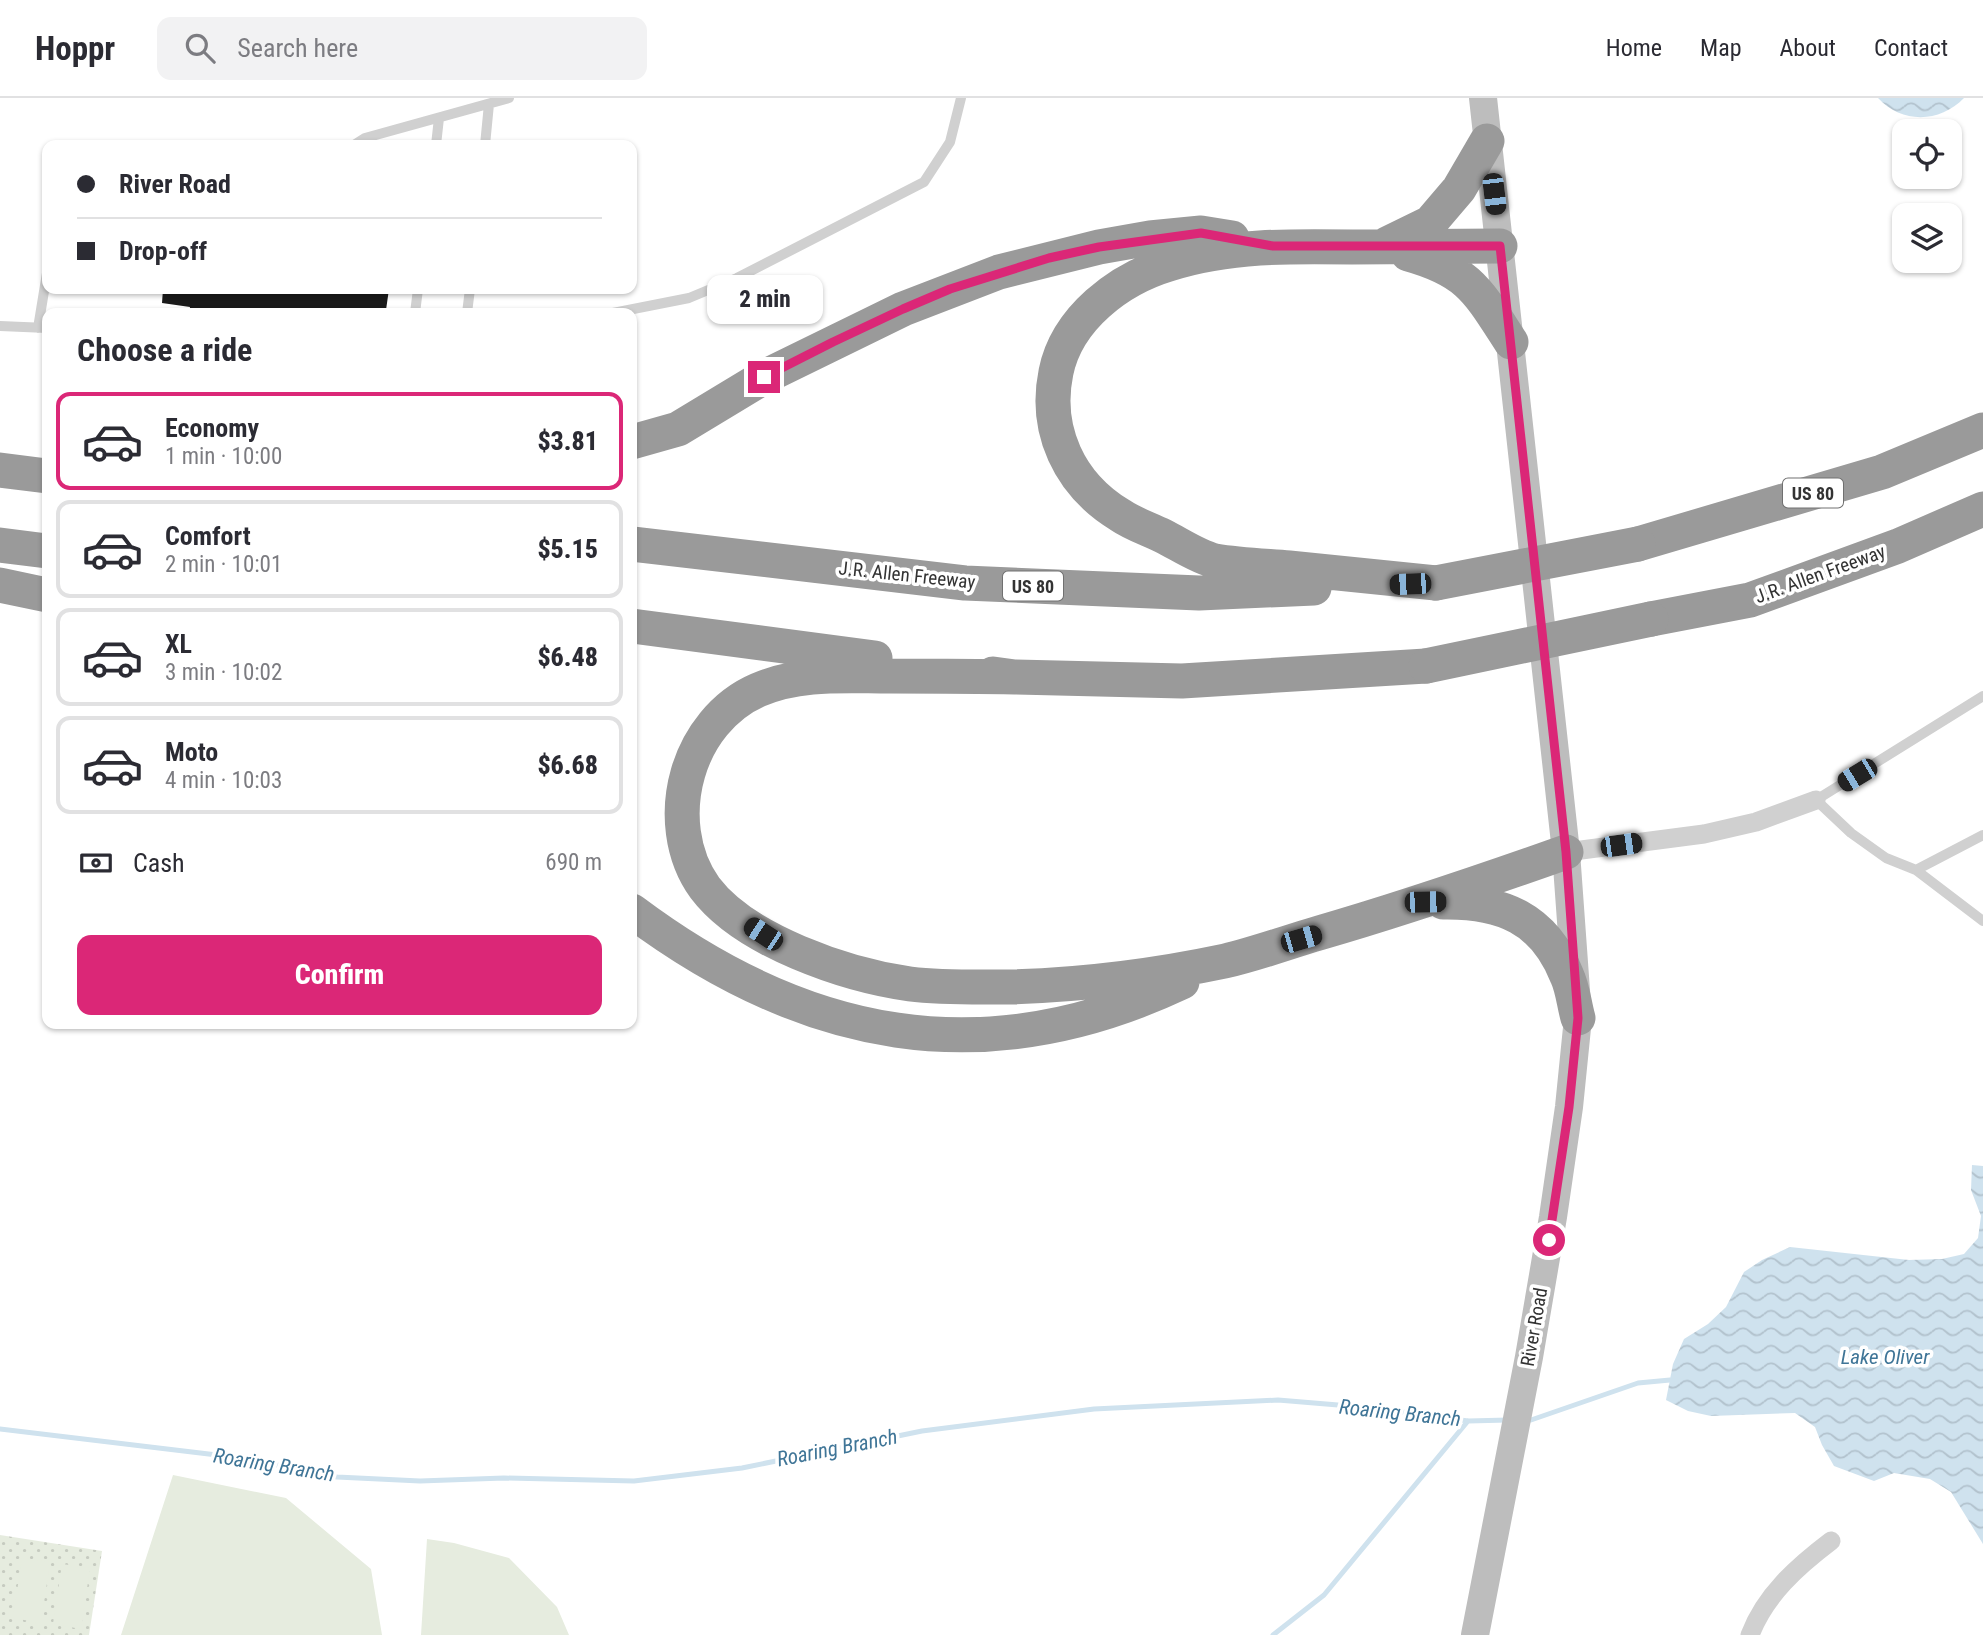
<!DOCTYPE html>
<meta charset="utf-8">
<style>
:root{--surface:#fff;--page:#f2f2f3;--text:#2b2b33;--muted:#7c7c81;--line:#e1e1e2;--accent:#db2777}
body{margin:0;font-family:"Roboto Condensed",sans-serif;background:var(--page);color:var(--text);height:100vh;display:flex;flex-direction:column;font-size:26px;white-space:nowrap}
*{box-sizing:border-box;margin:0}
p{font-size:23px;color:var(--muted)}
.icon{flex:none;width:38px;height:38px;fill:none;stroke:currentColor;stroke-width:2;stroke-linecap:round;stroke-linejoin:round}
.map{position:relative;flex:1;overflow:hidden}
.side{position:absolute;left:42px;top:210px;width:595px;height:721px;display:flex;flex-direction:column;background:var(--surface);border-radius:14px;box-shadow:0 2px 5px #0004}
.side>*{flex:none}
.guide{position:absolute;left:42px;top:42px;width:595px;height:154px;border-radius:14px;box-shadow:0 2px 5px #0004;display:grid;align-content:center;height:154px;padding:0 35px;background:var(--surface)}
.controls{position:absolute;left:1892px;top:21px;display:grid;gap:14px}
.controls a{display:grid;place-items:center;width:70px;height:70px;border-radius:14px;background:var(--surface);box-shadow:0 2px 5px #0004;font-size:35px}
.end{position:absolute;width:32px;height:32px;margin:-16px;border:9px solid #db2777;background:#fff;box-shadow:0 0 0 4px #fff}
.from{border-radius:50%}
.bubble{position:absolute;height:49px;border-radius:14px;background:var(--surface);box-shadow:0 2px 5px #0004;font-size:23px;font-weight:800;line-height:49px;text-align:center}
.car{position:absolute;width:21px;height:42px;margin:-21px -10px;border-radius:9px;box-shadow:0 0 5px 2px #0007;background:linear-gradient(#222 24%,#8ab4d8 0 40%,#222 0 76%,#8ab4d8 0 86%,#222 0)}
.guide b{display:flex;align-items:center;gap:24px;height:66px;font-size:26px}
.guide b+b{border-top:2px solid var(--line)}
.guide i{width:18px;height:18px;background:var(--text)}
ul{padding:0;list-style:none}
li{display:flex;align-items:center;gap:21px;height:98px;margin:0 14px 10px;padding:0 21px;border:4px solid var(--line);border-radius:14px}
li div{flex:1}
li b{display:block;font-size:26px}
li em{font-style:normal;font-weight:800}
li.current{border-color:var(--accent)}
li>.icon{width:63px;height:63px;stroke-width:1.5}
h2{padding:0 35px;font-size:32px;line-height:84px}
.pay{display:flex;align-items:center;gap:18px;height:77px;padding:0 35px;font-size:26px}
.pay p{margin-inline-start:auto}
.button{display:flex;gap:14px;margin-top:auto;padding:14px 35px}
.button a{flex:1;height:80px;border-radius:14px;background:var(--accent);color:#fff;font-size:28px;font-weight:800;line-height:80px;text-align:center}
header{display:flex;align-items:center;gap:42px;box-sizing:border-box;height:98px;padding:0 35px;background:var(--surface);border-bottom:2px solid var(--line)}
header strong{font-size:33px}
nav{display:flex;gap:38px;margin-inline-start:auto;font-size:24px}
.search{width:490px;height:63px;background:var(--page);display:flex;align-items:center;gap:18px;box-sizing:border-box;padding:0 24px;border-radius:14px;color:var(--muted);font-size:26px}
.map>svg:first-child{display:block}
</style>
<header>
<strong>Hoppr</strong>
<div class="search"><svg class="icon" aria-label="search" viewBox="0 0 24 24"><circle cx="10" cy="10" r="6"/><path d="M15 15l6 6"/></svg>Search here</div>
<nav><a>Home</a><a>Map</a><a>About</a><a>Contact</a></nav>
</header>
<div class="map">
<svg width="1983" height="1537" viewBox="0 0 1983 1537">
<defs>
<pattern id="grass-dots" width="8" height="8" patternUnits="userSpaceOnUse" patternTransform="scale(1.75)"><rect width="8" height="8" fill="#e6ecdf"/><path d="M2 2h.1M6 6h.1" fill="none" stroke="#c6cbc0" stroke-width="1.8" stroke-linecap="round"/></pattern>
<pattern id="water-waves" width="16" height="10" patternUnits="userSpaceOnUse" patternTransform="scale(1.75)"><rect width="16" height="10" fill="#cfe2ee"/><path d="M0 5q4-4 8 0t8 0" fill="none" stroke="#b2c2cd"/></pattern>
</defs>
<rect width="100%" height="100%" fill="#fff"/>
<path fill="url(#grass-dots)" d="M0,1437L102,1453L89,1537H0Z"/>
<path fill="#e6ecdf" d="M173,1377L286,1400L371,1471L382,1537H121Z
M427,1441L454,1445L509,1460L557,1509L569,1537H421Z
M22,1460L50,1464L41,1525L13,1520Z
M62,1466L90,1470L81,1531L53,1526Z"/>
<path fill="url(#water-waves)" d="M1878,0H1964C1940,25 1902,26 1878,0Z
M1972,1067L1983,1068V1446L1951,1394L1930,1381L1894,1375L1874,1383L1834,1368L1822,1347L1815,1329L1795,1315L1711,1318L1688,1313L1666,1302L1673,1266L1684,1241L1708,1226L1726,1209L1744,1174L1762,1162L1790,1149L1909,1162L1942,1161L1964,1156L1978,1140L1981,1118L1971,1092Z"/>
<g fill="none" stroke-linecap="round" stroke-linejoin="round">
<path stroke="#cfe2ee" stroke-width="5" d="M1525,1322H1531L1638,1285L1670,1282
M0,1331L242,1360L337,1379L420,1383L504,1380L634,1383L742,1370L922,1333L1094,1311L1278,1302L1374,1310L1468,1323L1508,1322
M1273,1537L1324,1497L1468,1323"/>
</g>
<path fill="#1a1a1a" d="M163,191H389L386,212L378,211V215L312,210V215L241,213L240,215H189L190,209L162,205Z"/>
<g fill="none" stroke-linecap="round" stroke-linejoin="round">
<path stroke="#d0d0d0" stroke-width="10" d="M354,47L365,40L509,0
M436,47L439,20
M485,47L489,6
M415,215L418,191
M467,215L470,191
M613,215L689,200L737,180L924,84L950,44L961,0
M0,228L47,230
M38,230L47,175
M1983,598L1816,702L1851,735L1886,760L1916,772L1983,823
M1916,772L1983,737"/>
<path stroke="#d0d0d0" stroke-width="19" d="M1566,754L1704,736L1756,724L1816,702
M1750,1537C1765,1497 1798,1468 1831,1443"/>
<path stroke="#bdbdbd" stroke-width="28" d="M1475,1537L1529,1259L1553,1119L1569,1009L1578,920L1566,754L1483,0"/>
<path stroke="#9a9a9a" stroke-width="35" d="M1387,146L1430,125L1459,91L1487,43
M1408,156C1469,173 1478,193 1511,244
M632,344L678,331L764,279L903,211L999,174L1099,149L1150,140L1201,135L1232,140
M0,372L47,378
M632,446L965,485L1199,495L1314,490
M1638,446L1882,374L1983,332
M0,447L47,453
M1436,485C1387,480 1338,475 1289,470C1265,468 1239,467 1215,463C1198,459 1179,446 1163,438C1149,431 1133,426 1120,417C1069,386 1044,332 1056,274C1067,220 1119,181 1169,166C1228,147 1291,148 1352,149C1402,149 1451,148 1500,148
M0,487L47,497
M1651,521L1750,502L1898,448L1983,411
M632,528L875,560
M993,576L1015,579L1182,583L1426,568
M1015,579C973,578 931,578 889,578C845,578 799,574 758,592C723,607 698,640 688,675C677,713 681,757 705,790C745,843 846,877 910,886C943,890 976,889 1009,889C1081,887 1154,878 1225,863C1256,856 1288,844 1319,835C1402,811 1484,783 1566,754
M1443,804C1502,803 1544,820 1567,878C1573,891 1574,906 1578,920
M632,813C804,942 983,978 1182,884"/>
<path stroke="#9a9a9a" stroke-width="35" d="M1436,485L1638,446
M1426,568L1651,521"/>
</g>
<g fill="none" stroke-linecap="round" stroke-linejoin="round">
<path stroke="#db2777" stroke-width="9" d="M764,279L833,244L903,211L950,191L1049,160L1099,149L1201,135L1273,148H1500L1566,754L1578,920L1569,1009L1549,1142"/>
</g>
<g text-anchor="middle" dominant-baseline="central" stroke-width="7" stroke-linejoin="round" paint-order="stroke">
<g fill="#fff" stroke="#707070" stroke-width="2">
<rect x="1783" y="380.5" width="60" height="29" rx="5"/>
<rect x="1003" y="473.5" width="60" height="29" rx="5"/>
</g>
<g font-size="18" font-weight="bold" fill="#333">
<text x="1813" y="395">US 80</text>
<text x="1033" y="488">US 80</text>
</g>
<g font-size="19" fill="#333" stroke="#fff">
<text transform="translate(1820 476) rotate(-20)">J.R. Allen Freeway</text>
<text transform="translate(907 477) rotate(6)">J.R. Allen Freeway</text>
<text transform="translate(1534 1229) rotate(-80)">River Road</text>
</g>
<g font-size="21" font-style="italic" fill="#3f7597" stroke="#fff">
<text x="1885" y="1259">Lake Oliver</text>
<text transform="translate(1400 1315) rotate(6)">Roaring Branch</text>
<text transform="translate(837 1350) rotate(-11)">Roaring Branch</text>
<text transform="translate(274 1367) rotate(9)">Roaring Branch</text>
</g>
</g>
</svg>
<div class="controls">
<a><svg class="icon" aria-label="locate" viewBox="0 0 24 24"><circle cx="12" cy="12" r="6"/><path d="M12 2v4M12 18v4M2 12h4M18 12h4"/></svg></a>
<a><svg class="icon" aria-label="layers" viewBox="0 0 24 24"><path d="M12 4l9 5-9 5-9-5zM3 14l9 5 9-5"/></svg></a>
</div>
<i class="end from" style="left:1549px;top:1142px"></i>
<i class="end" style="left:764px;top:279px"></i>
<div class="bubble" style="left:707px;top:177px;width:116px">2 min</div>
<i class="car" style="left:1494px;top:96px;rotate:173deg"></i>
<i class="car" style="left:1410px;top:486px;rotate:268deg"></i>
<i class="car" style="left:1857px;top:677px;rotate:239deg"></i>
<i class="car" style="left:1621px;top:747px;rotate:82deg"></i>
<i class="car" style="left:1425px;top:804px;rotate:89deg"></i>
<i class="car" style="left:763px;top:836px;rotate:303deg"></i>
<i class="car" style="left:1301px;top:841px;rotate:74deg"></i>
<div class="guide">
<b><i class="from"></i>River Road</b>
<b><i></i>Drop-off</b>
</div>
<section class="side">
<h2>Choose a ride</h2>
<ul>
<li class="current"><svg class="icon" aria-label="car" viewBox="0 0 24 24"><path d="M5 17H2v-5l4-1 3-4h7l3 4 3 1v5h-3M9 17h6M6 11h13"/><circle cx="7" cy="17" r="2"/><circle cx="17" cy="17" r="2"/></svg><div><b>Economy</b><p>1 min · 10:00</p></div><em>$3.81</em></li>
<li><svg class="icon" aria-label="car" viewBox="0 0 24 24"><path d="M5 17H2v-5l4-1 3-4h7l3 4 3 1v5h-3M9 17h6M6 11h13"/><circle cx="7" cy="17" r="2"/><circle cx="17" cy="17" r="2"/></svg><div><b>Comfort</b><p>2 min · 10:01</p></div><em>$5.15</em></li>
<li><svg class="icon" aria-label="car" viewBox="0 0 24 24"><path d="M5 17H2v-5l4-1 3-4h7l3 4 3 1v5h-3M9 17h6M6 11h13"/><circle cx="7" cy="17" r="2"/><circle cx="17" cy="17" r="2"/></svg><div><b>XL</b><p>3 min · 10:02</p></div><em>$6.48</em></li>
<li><svg class="icon" aria-label="car" viewBox="0 0 24 24"><path d="M5 17H2v-5l4-1 3-4h7l3 4 3 1v5h-3M9 17h6M6 11h13"/><circle cx="7" cy="17" r="2"/><circle cx="17" cy="17" r="2"/></svg><div><b>Moto</b><p>4 min · 10:03</p></div><em>$6.68</em></li>
</ul>
<div class="pay"><svg class="icon" aria-label="cash" viewBox="0 0 24 24"><path d="M3 7h18v10H3z"/><circle cx="12" cy="12" r="2"/></svg>Cash<p>690 m</p></div>
<div class="button"><a>Confirm</a></div>
</section>
</div>
